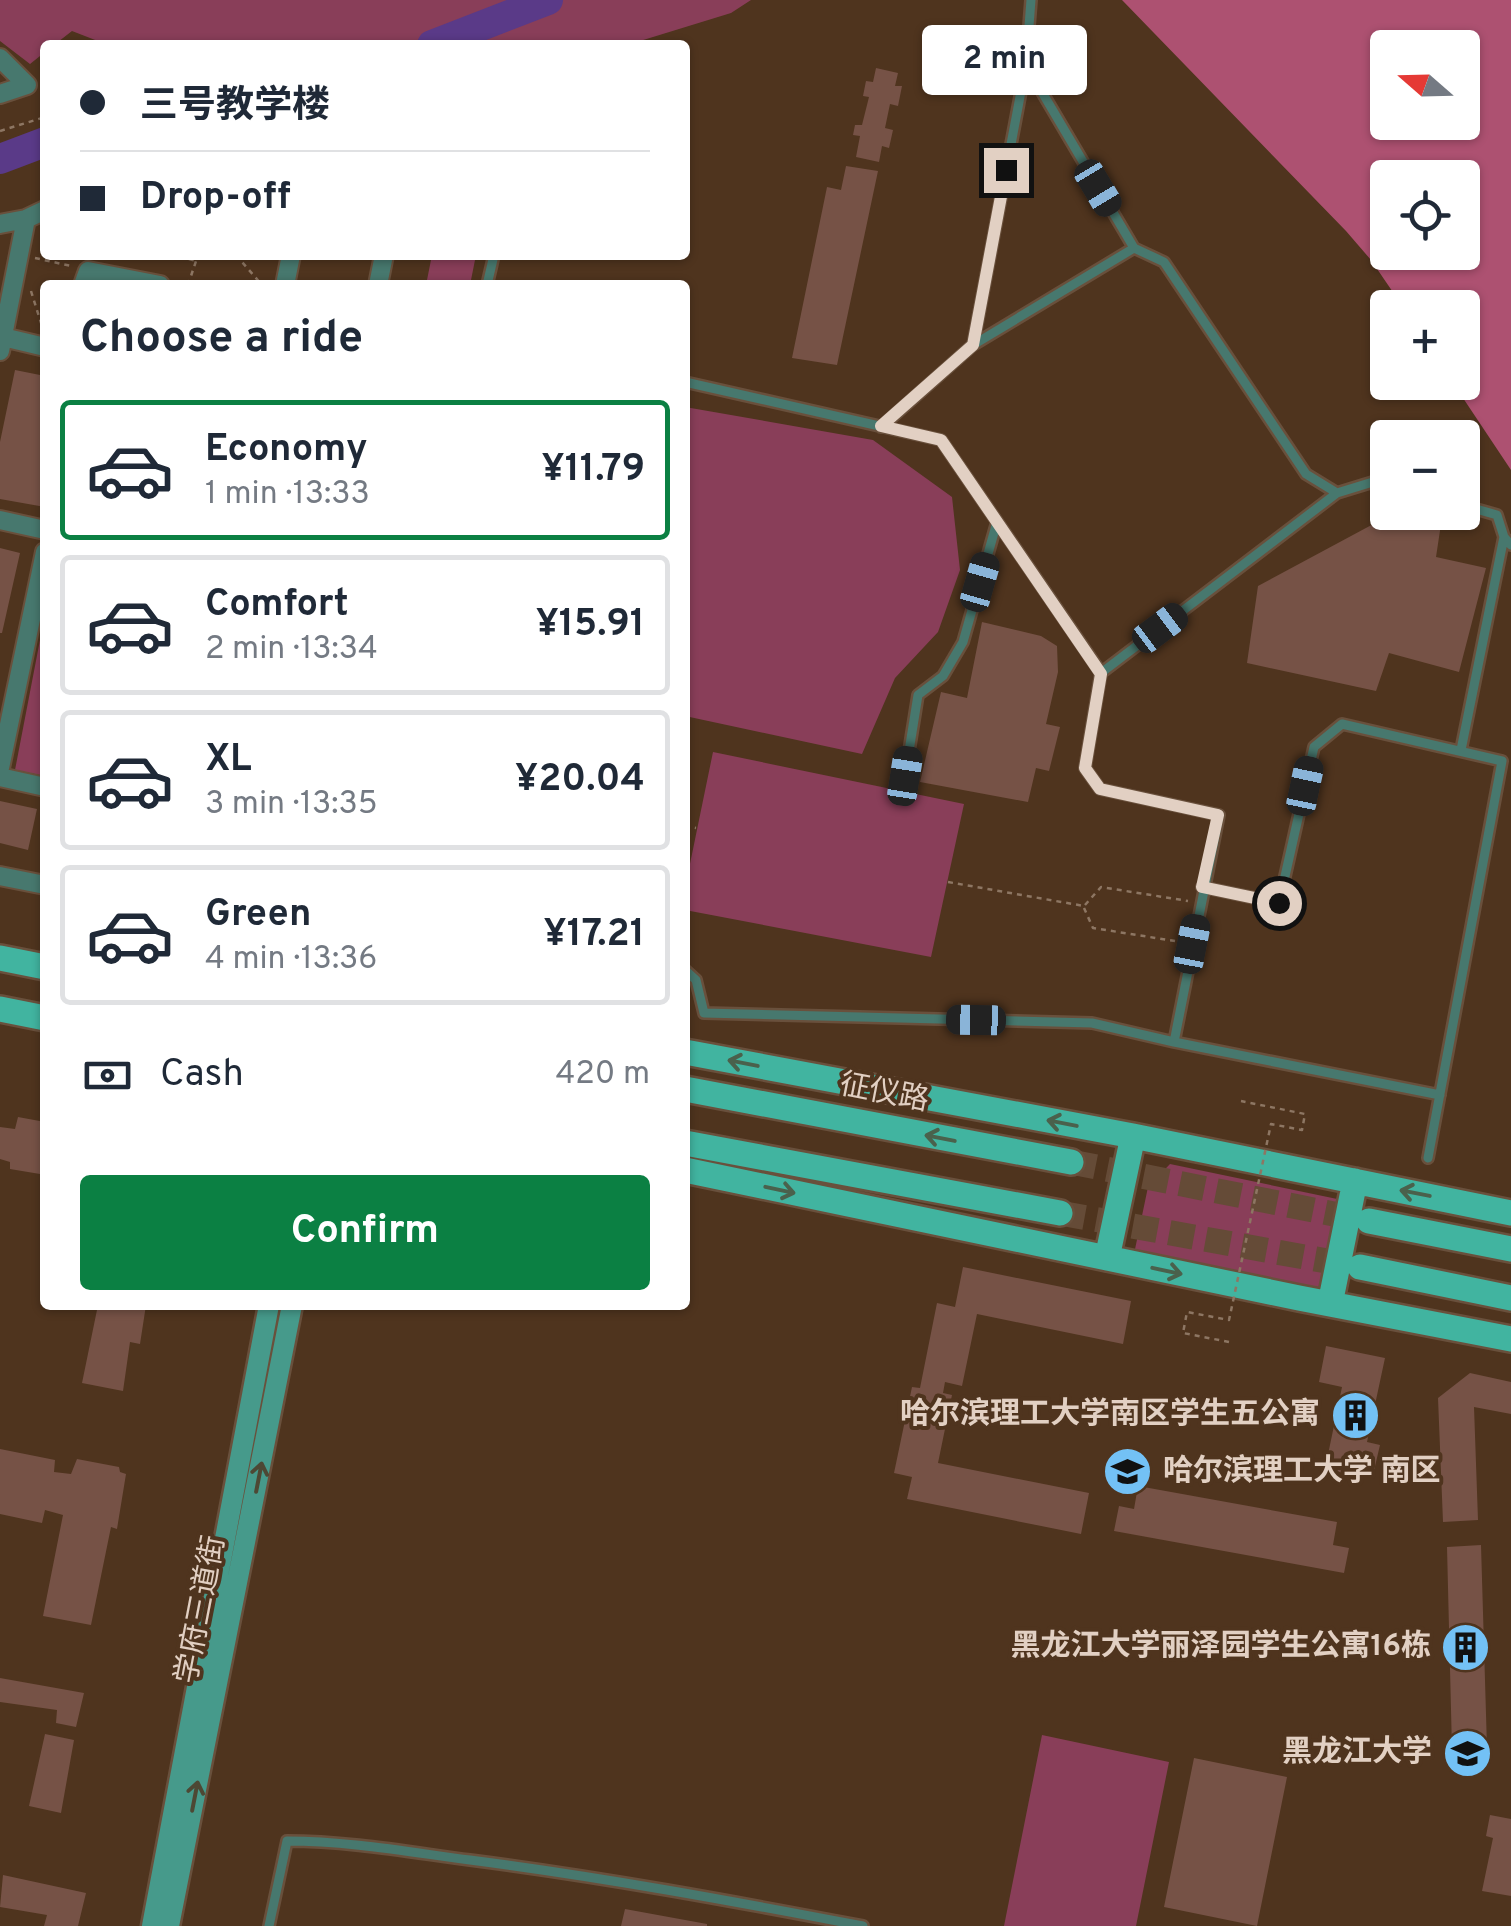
<!DOCTYPE html>
<meta charset="utf-8">
<style>
:root{--surface:#fff;--page:#f6f6f7;--text:#1f2937;--muted:#747a83;--line:#e0e1e3;--accent:#0b8043}
body{margin:0;font-family:Overpass,"Noto Sans SC",sans-serif;background:var(--page);color:var(--text);height:100vh;display:flex;flex-direction:column;font-size:38px;white-space:nowrap}
*{box-sizing:border-box;margin:0}
p{font-size:32px;color:var(--muted)}
.icon{flex:none;width:55px;height:55px;fill:none;stroke:currentColor;stroke-width:2;stroke-linecap:round;stroke-linejoin:round}
.map{position:relative;flex:1;overflow:hidden}
.details{position:absolute;left:40px;top:280px;width:650px;height:1030px;display:flex;flex-direction:column;background:var(--surface);border-radius:10px;box-shadow:0 2px 8px #0004}
.details>*{flex:none}
.top-card{position:absolute;left:40px;top:40px;width:650px;height:220px;border-radius:10px;box-shadow:0 2px 8px #0004;display:grid;align-content:center;height:220px;padding:0 40px;background:var(--surface)}
.needle{width:65px;rotate:290deg}
.buttons{position:absolute;left:1370px;top:30px;display:grid;gap:20px}
.buttons a{display:grid;place-items:center;width:110px;height:110px;border-radius:10px;background:var(--surface);box-shadow:0 2px 8px #0004;font-size:50px}
.end{position:absolute;width:45px;height:45px;margin:-22px;border:12px solid #e2d0c3;background:#111;box-shadow:0 0 0 5px #111}
.from{border-radius:50%}
.bubble{position:absolute;height:70px;border-radius:10px;background:var(--surface);box-shadow:0 2px 8px #0004;font-size:32px;font-weight:700;line-height:70px;text-align:center}
.car{position:absolute;width:30px;height:60px;margin:-30px -15px;border-radius:12px;box-shadow:0 0 8px 2px #0007;background:linear-gradient(#222 24%,#8ab4d8 0 40%,#222 0 76%,#8ab4d8 0 86%,#222 0)}
.top-card b{display:flex;align-items:center;gap:35px;height:95px;font-size:38px}
.top-card b+b{border-top:2px solid var(--line)}
.top-card i{width:25px;height:25px;background:var(--text)}
ul{padding:0;list-style:none}
li{display:flex;align-items:center;gap:30px;height:140px;margin:0 20px 15px;padding:0 20px;border:5px solid var(--line);border-radius:10px}
li div{flex:1}
li b{display:block;font-size:38px}
li em{font-style:normal;font-weight:700}
li.on{border-color:var(--accent)}
li>.icon{width:90px;height:90px;stroke-width:1.5}
h2{padding:0 40px;font-size:45px;line-height:120px}
.pay{display:flex;align-items:center;gap:25px;height:110px;padding:0 40px;font-size:38px}
.pay p{margin-inline-start:auto}
.primary-button{display:flex;gap:20px;margin-top:auto;padding:20px 40px}
.primary-button a{flex:1;height:115px;border-radius:10px;background:var(--accent);color:#fff;font-size:40px;font-weight:700;line-height:115px;text-align:center}
.map>svg:first-child{display:block}
</style>
<div class="map">
<svg width="1511" height="1926" viewBox="0 0 1511 1926">
<rect width="100%" height="100%" fill="#4f341e"/>
<path fill="#893e59" d="M0,0H751L731,13L627,45H108L72,31L54,45H45V52L30,64L0,41Z
M432,255H476L470,285H426Z
M685,407L873,440L952,497L960,570L938,632L895,678L862,754L685,716Z
M45,614V776L15,770Z
M713,752L964,804L931,957L685,910V888Z
M1170,1164L1342,1200L1321,1292L1134,1254L1148,1187Z
M1042,1735L1169,1762L1136,1926H1004Z"/>
<path fill="#ad5171" fill-rule="evenodd" d="M1122,0H1511V470L1453,383L1462,382V308L1403,307L1371,260L1346,231ZM1388,48H1462V122H1388ZM1388,178H1462V252H1388Z"/>
<g fill="none" stroke-linecap="round" stroke-linejoin="round">
<path stroke="#5a3a88" stroke-width="30" d="M432,45L548,0
M0,159L45,142"/>
</g>
<path fill="#765246" d="M876,68L898,73L895,86H902L898,106L890,104L885,128L893,130L889,148L882,146L879,162L856,157L860,136L853,135L855,125H862L869,97L863,96L866,81L873,82Z
M846,166L878,171L837,365L792,358L827,187L841,190Z
M15,370L45,376V507L0,499V442Z
M1392,514L1441,524L1436,557L1486,568L1459,672L1389,653L1376,691L1247,663L1258,586Z
M0,548L20,553L2,633H0Z
M982,622L1041,636L1057,646L1058,672L1046,724L1060,727L1049,771L1036,768L1028,802L920,782L941,692L967,698Z
M0,801L37,809L28,850L0,843Z
M18,1117L45,1122V1163L40,1174L10,1169V1162L0,1159V1127L15,1129Z
M963,1267L1131,1301L1123,1344L977,1314L962,1386L945,1382L943,1393L952,1395L938,1463L1089,1493L1081,1534L907,1499L912,1477L894,1473L912,1387L920,1388L937,1303L955,1307Z
M98,1305H146L140,1344L130,1342L123,1391L82,1383Z
M1326,1346L1385,1358L1367,1442L1380,1445L1372,1479L1325,1469L1342,1387L1319,1382Z
M1470,1373L1511,1382V1414L1474,1407L1478,1520L1443,1522L1438,1398Z
M0,1449L55,1460L54,1472L71,1474L77,1459L119,1467L120,1472L126,1474L117,1529L111,1527L91,1625L43,1616L63,1515L45,1510L42,1523L0,1514Z
M1138,1486L1337,1522L1333,1545L1349,1548L1344,1573L1114,1531L1119,1506L1134,1509Z
M1481,1545L1487,1748L1452,1750L1447,1547Z
M0,1678L84,1693L76,1727L56,1723L57,1710L0,1702Z
M45,1734L74,1740L61,1813L29,1806Z
M1194,1758L1287,1777L1257,1926L1164,1907Z
M1490,1815L1511,1819V1896L1482,1891L1493,1838L1486,1836Z
M3,1875L86,1893L78,1926H44L47,1915L0,1907Z
M625,1909L707,1924V1926H621Z"/>
<g fill="none" stroke-linecap="round" stroke-linejoin="round">
<path stroke="#654b37" stroke-width="25" stroke-dasharray="25 12" stroke-linecap="butt" d="M1071,1162L1369,1221
M1060,1213L1360,1267"/>
<defs>
<path id="lane" d="M1026,65L1031,0
M1134,248L1164,262L1306,474L1337,493
M487,285L494,255
M685,382L941,440L1101,673L1085,768L1100,789L1219,815L1174,1042L1092,1023L704,1013L696,980L685,970
M881,427L973,345L1134,248L1026,65L973,345
M1462,505L1497,515L1504,537L1511,545
M1101,673L1337,493L1376,481L1388,484
M1461,750L1504,537
M905,776L918,695L943,676L963,642L997,522
M1202,887L1279,903L1314,747L1342,724L1502,761L1428,1158
M1174,1042L1440,1095
M269,1926L287,1841C348,1841 409,1852 470,1860C602,1877 732,1901 863,1926"/>
<path id="street" d="M0,58L27,85L0,94
M0,224L26,219L45,210
M83,285L88,271L160,285
M285,285L291,255
M378,285L384,255
M3,337L45,347
M0,351L26,219
M0,520L45,530
M0,768L45,552
M0,777L45,787
M0,876L45,885"/>
<path id="secondary" d="M152,1926L269,1305
M169,1926L292,1305"/>
<path id="primary" d="M0,958L45,967
M0,1009L45,1018
M685,1052L1133,1136L1511,1213
M685,1089L1071,1162
M685,1143L1060,1213
M685,1170L1299,1298L1511,1339
M1369,1221L1511,1249
M1107,1258L1133,1136
M1360,1267L1511,1298
M1330,1304L1355,1181"/>
</defs>
<use href="#lane" stroke="#69503c" stroke-width="14"/>
<use href="#street" stroke="#69503c" stroke-width="22"/>
<use href="#secondary" stroke="#69503c" stroke-width="25"/>
<use href="#primary" stroke="#69503c" stroke-width="30"/>
<path stroke="#8d7663" stroke-width="2.5" stroke-dasharray="5 5" stroke-linecap="butt" d="M0,131L45,117
M184,255L182,257L196,261
M236,255L262,285
M35,258L71,266
M188,285L196,261L205,255
M31,291L42,326
M685,826L696,828
M948,882L1084,906
M1085,905L1101,887L1188,901
M1084,908L1093,928L1181,942"/>
<use href="#lane" stroke="#47786e" stroke-width="9"/>
<use href="#street" stroke="#47786e" stroke-width="18"/>
<use href="#secondary" stroke="#469a8b" stroke-width="20"/>
<use href="#primary" stroke="#41b4a0" stroke-width="25"/>
<path stroke="#8d7663" stroke-width="2.5" stroke-dasharray="5 5" stroke-linecap="butt" d="M1229,1342L1183,1333L1187,1312L1229,1320L1271,1124L1302,1130L1305,1114L1241,1101"/>
</g>
<defs><path id="oneway-shaft" d="M-6 0H5M1.5-3L5.5 0L1.5 3" fill="none" stroke-width="1.6" stroke-linecap="round" stroke-linejoin="round" transform="scale(2.5)"/></defs>
<g stroke="#4a614c">
<use href="#oneway-shaft" transform="translate(743 1063) rotate(-169)"/>
<use href="#oneway-shaft" transform="translate(1062 1123) rotate(-169)"/>
<use href="#oneway-shaft" transform="translate(940 1138) rotate(-169)"/>
<use href="#oneway-shaft" transform="translate(780 1190) rotate(12)"/>
<use href="#oneway-shaft" transform="translate(1415 1193) rotate(-169)"/>
<use href="#oneway-shaft" transform="translate(1167 1271) rotate(12)"/>
</g>
<g stroke="#4d4834">
<use href="#oneway-shaft" transform="translate(259 1477) rotate(-79)"/>
<use href="#oneway-shaft" transform="translate(195 1796) rotate(-79)"/>
</g>
<g fill="none" stroke-linecap="round" stroke-linejoin="round">
<path stroke="#e2d0c3" stroke-width="12" d="M1006,170L973,345L881,426L941,440L1101,674L1085,768L1100,789L1218,815L1202,887L1279,903"/>
</g>
<defs>
<symbol id="building-disc" viewBox="-11 -11 22 22"><circle r="9.5" fill="#73c1f5" stroke="#4f341e"/><path d="M-4-6H4V6H1V3H-1V6H-4ZM-2.5-4.3h1.7v1.8h-1.7ZM.8-4.3h1.7v1.8H.8ZM-2.5-1h1.7V.8h-1.7ZM.8-1h1.7V.8H.8Z" fill="#111"/></symbol>
<symbol id="university-disc" viewBox="-11 -11 22 22"><circle r="9.5" fill="#73c1f5" stroke="#4f341e"/><path d="M0-5L7-2L0 1L-7-2ZM-4 1L0 2.5L4 1V4Q0 6-4 4Z" fill="#111"/></symbol>
</defs>
<g fill-rule="evenodd">
<use href="#building-disc" x="1328" y="1388" width="55" height="55"/>
<use href="#university-disc" x="1100" y="1444" width="55" height="55"/>
<use href="#building-disc" x="1438" y="1620" width="55" height="55"/>
<use href="#university-disc" x="1440" y="1726" width="55" height="55"/>
</g>
<g text-anchor="middle" dominant-baseline="central" stroke-width="8" stroke-linejoin="round" paint-order="stroke">
<g font-size="30" fill="#e2d0c3" stroke="#4f341e">
<text transform="translate(884 1094) rotate(11)">征仪路</text>
<text transform="translate(202 1610) rotate(-79)">学府三道街</text>
</g>
<g font-size="30" font-weight="bold" fill="#e2d0c3" stroke="#4f341e" text-anchor="end">
<text x="1320" y="1415">哈尔滨理工大学南区学生五公寓</text>
<text x="1163" y="1472" text-anchor="start">哈尔滨理工大学 南区</text>
<text x="1431" y="1647">黑龙江大学丽泽园学生公寓16栋</text>
<text x="1432" y="1753">黑龙江大学</text>
</g>
</g>
</svg>
<div class="buttons">
<a><svg class="needle" viewBox="-14 -14 28 28"><path d="M0-13l5 13h-10z" fill="#e53935"/><path d="M0 13l5-13h-10z" fill="#747a83"/></svg></a>
<a><svg class="icon" aria-label="locate" viewBox="0 0 24 24"><circle cx="12" cy="12" r="6"/><path d="M12 2v4M12 18v4M2 12h4M18 12h4"/></svg></a>
<a>+</a>
<a>−</a>
</div>
<i class="end from" style="left:1279px;top:903px"></i>
<i class="end" style="left:1006px;top:170px"></i>
<div class="bubble" style="left:922px;top:25px;width:165px">2 min</div>
<i class="car" style="left:1098px;top:188px;rotate:149deg"></i>
<i class="car" style="left:980px;top:582px;rotate:16deg"></i>
<i class="car" style="left:1160px;top:628px;rotate:53deg"></i>
<i class="car" style="left:905px;top:776px;rotate:9deg"></i>
<i class="car" style="left:1305px;top:786px;rotate:12deg"></i>
<i class="car" style="left:1192px;top:944px;rotate:11deg"></i>
<i class="car" style="left:976px;top:1020px;rotate:271deg"></i>
<div class="top-card">
<b><i class="from"></i>三号教学楼</b>
<b><i></i>Drop-off</b>
</div>
<section class="details">
<h2>Choose a ride</h2>
<ul>
<li class="on"><svg class="icon" aria-label="car" viewBox="0 0 24 24"><path d="M5 17H2v-5l4-1 3-4h7l3 4 3 1v5h-3M9 17h6M6 11h13"/><circle cx="7" cy="17" r="2"/><circle cx="17" cy="17" r="2"/></svg><div><b>Economy</b><p>1 min · 13:33</p></div><em>¥11.79</em></li>
<li><svg class="icon" aria-label="car" viewBox="0 0 24 24"><path d="M5 17H2v-5l4-1 3-4h7l3 4 3 1v5h-3M9 17h6M6 11h13"/><circle cx="7" cy="17" r="2"/><circle cx="17" cy="17" r="2"/></svg><div><b>Comfort</b><p>2 min · 13:34</p></div><em>¥15.91</em></li>
<li><svg class="icon" aria-label="car" viewBox="0 0 24 24"><path d="M5 17H2v-5l4-1 3-4h7l3 4 3 1v5h-3M9 17h6M6 11h13"/><circle cx="7" cy="17" r="2"/><circle cx="17" cy="17" r="2"/></svg><div><b>XL</b><p>3 min · 13:35</p></div><em>¥20.04</em></li>
<li><svg class="icon" aria-label="car" viewBox="0 0 24 24"><path d="M5 17H2v-5l4-1 3-4h7l3 4 3 1v5h-3M9 17h6M6 11h13"/><circle cx="7" cy="17" r="2"/><circle cx="17" cy="17" r="2"/></svg><div><b>Green</b><p>4 min · 13:36</p></div><em>¥17.21</em></li>
</ul>
<div class="pay"><svg class="icon" aria-label="cash" viewBox="0 0 24 24"><path d="M3 7h18v10H3z"/><circle cx="12" cy="12" r="2"/></svg>Cash<p>420 m</p></div>
<div class="primary-button"><a>Confirm</a></div>
</section>
</div>
